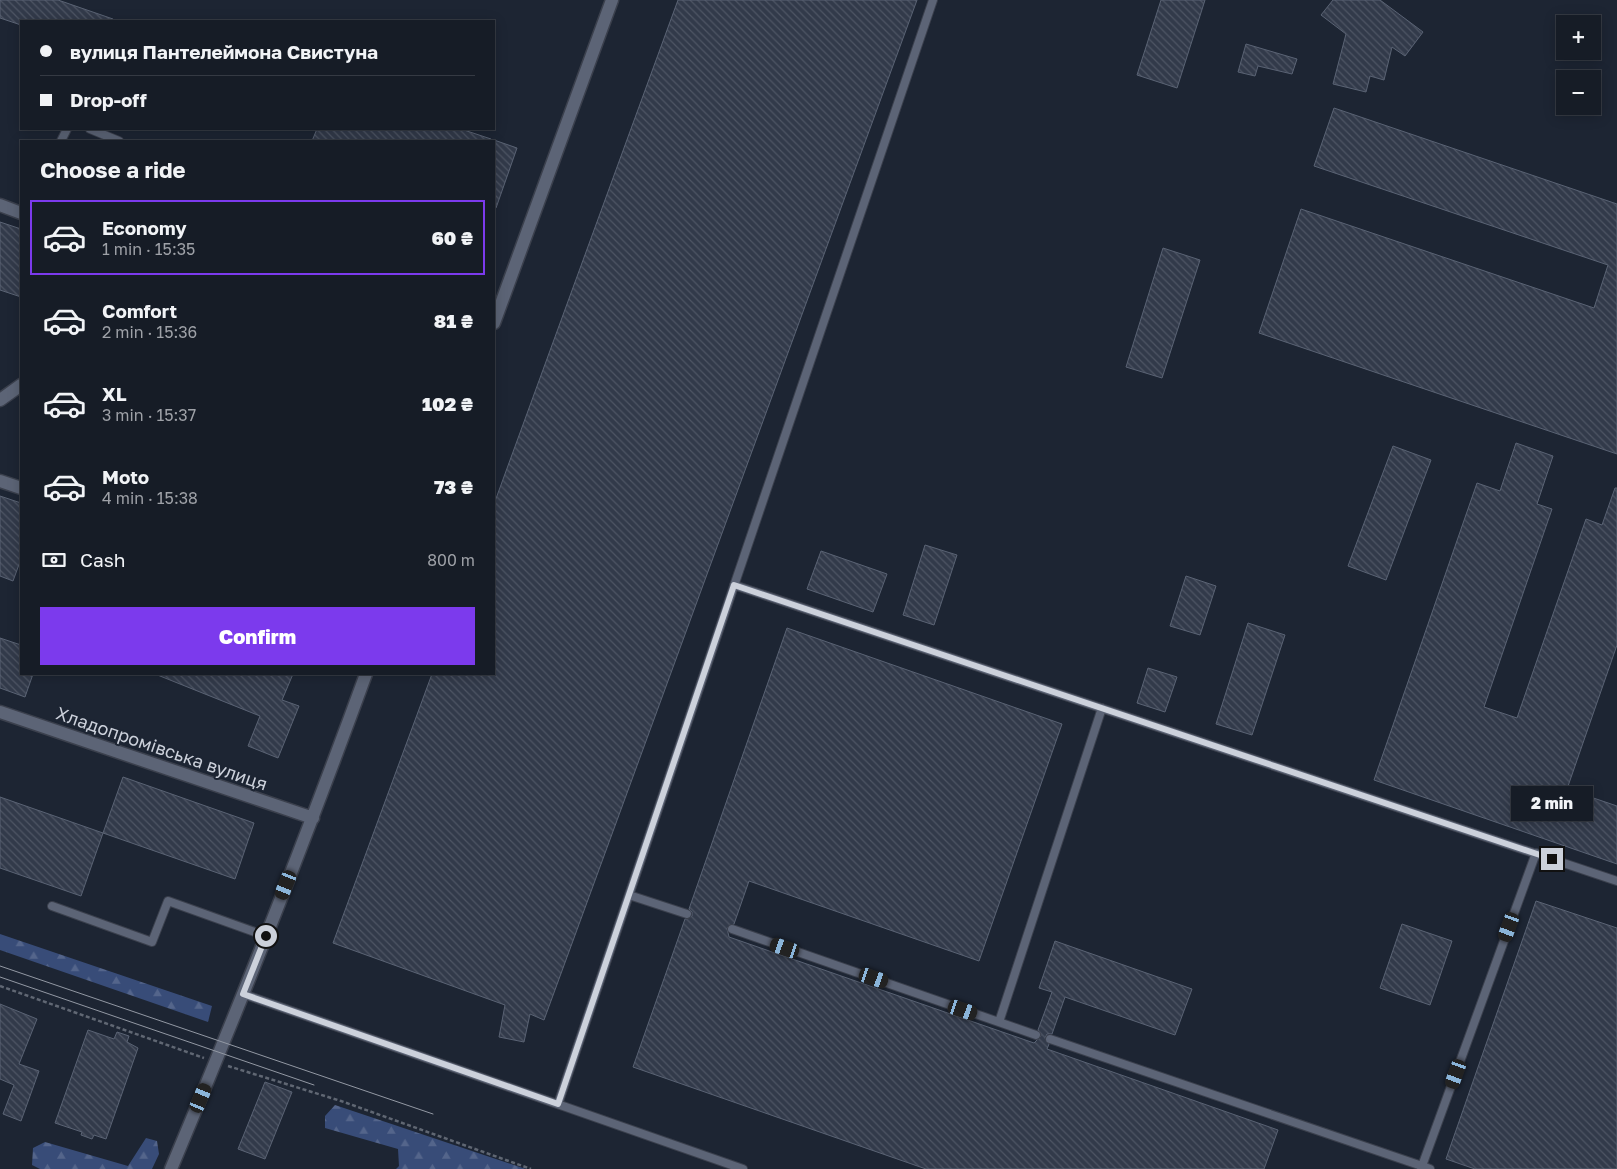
<!DOCTYPE html>
<meta charset="utf-8">
<style>
:root{--surface:#161c26;--page:#1f252e;--text:#f1f3f6;--muted:#9ea1a7;--line:#353a43;--accent:#7c3aed}
body{margin:0;font-family:"Golos Text",sans-serif;background:var(--page);color:var(--text);height:100vh;display:flex;flex-direction:column;font-size:19px;white-space:nowrap}
*{box-sizing:border-box;margin:0}
p{font-size:16px;color:var(--muted)}
.icon{flex:none;width:28px;height:28px;fill:none;stroke:currentColor;stroke-width:2;stroke-linecap:round;stroke-linejoin:round}
.map{position:relative;flex:1;overflow:hidden}
.details{position:absolute;left:20px;top:140px;width:475px;height:535px;display:flex;flex-direction:column;background:var(--surface);border-radius:0px;box-shadow:0 2px 12px #0003,0 0 0 1px var(--line)}
.details>*{flex:none}
.hud{position:absolute;left:20px;top:20px;width:475px;height:110px;border-radius:0px;box-shadow:0 2px 12px #0003,0 0 0 1px var(--line);display:grid;align-content:center;height:110px;padding:0 20px;background:var(--surface)}
.fabs{position:absolute;left:1556px;top:15px;display:grid;gap:10px}
.fabs a{display:grid;place-items:center;width:45px;height:45px;border-radius:0px;background:var(--surface);box-shadow:0 2px 12px #0003,0 0 0 1px var(--line);font-size:25px}
.end{position:absolute;width:22px;height:22px;margin:-11px;border:6px solid #ccd1db;background:#111;box-shadow:0 0 0 2px #111}
.from{border-radius:50%}
.bubble{position:absolute;height:35px;border-radius:0px;background:var(--surface);box-shadow:0 2px 12px #0003,0 0 0 1px var(--line);font-size:16px;font-weight:800;line-height:35px;text-align:center}
.car{position:absolute;width:15px;height:30px;margin:-15px -8px;border-radius:6px;box-shadow:0 0 4px 1px #0007;background:linear-gradient(#222 24%,#8ab4d8 0 40%,#222 0 76%,#8ab4d8 0 86%,#222 0)}
.hud b{display:flex;align-items:center;gap:18px;height:48px;font-size:19px}
.hud b+b{border-top:1px solid var(--line)}
.hud i{width:12px;height:12px;background:var(--text)}
ul{padding:0;list-style:none}
li{display:flex;align-items:center;gap:15px;height:75px;margin:0 10px 8px;padding:0 10px;border:2px solid transparent;border-radius:0px}
li div{flex:1}
li b{display:block;font-size:19px}
li em{font-style:normal;font-weight:800}
li.on{border-color:var(--accent)}
li>.icon{width:45px;height:45px;stroke-width:1.5}
h2{padding:0 20px;font-size:22px;line-height:60px}
.pay{display:flex;align-items:center;gap:12px;height:55px;padding:0 20px;font-size:19px}
.pay p{margin-inline-start:auto}
.cta{display:flex;gap:10px;margin-top:auto;padding:10px 20px}
.cta a{flex:1;height:58px;border-radius:0px;background:var(--accent);color:#fff;font-size:20px;font-weight:800;line-height:58px;text-align:center}
.map>svg:first-child{display:block}
</style>
<div class="map">
<svg width="1617" height="1169" viewBox="0 0 1617 1169">
<defs>
<pattern id="forest-firs" width="22" height="20" patternUnits="userSpaceOnUse" patternTransform="scale(1.25)"><rect width="22" height="20" fill="#384c78"/><path d="M5 1l3.5 6h-7zM16 11l3.5 6h-7z" fill="#54658b"/></pattern>
<pattern id="building-back-hatch" width="6" height="6" patternUnits="userSpaceOnUse" patternTransform="scale(1.25)"><rect width="6" height="6" fill="#323a4a"/><path d="M-1 5l2 2M0 0l6 6M5-1l2 2" fill="none" stroke="#4e5564"/></pattern>
</defs>
<rect width="100%" height="100%" fill="#1d2533"/>
<path fill="url(#forest-firs)" d="M0,934L212,1006L208,1022L0,950Z
M335,1105L526,1169H396L399,1166L398,1149L325,1128V1116Z
M146,1138L157,1141L159,1154L152,1169H40L32,1165L33,1148L45,1142L128,1166Z"/>
<path fill="url(#building-back-hatch)" stroke="#5a6374" d="M0,0H58L113,19V21H21V25L0,18Z
M678,0H917L544,1020L530,1014L524,1042L499,1037L505,1005L333,943L432,674H494V504Z
M1161,0H1205L1177,88L1137,75Z
M1333,0H1380L1423,32L1405,56L1392,47L1384,80L1370,76L1366,92L1333,84L1346,34L1321,15Z
M1246,44L1297,59L1292,74L1258,66L1255,76L1238,72Z
M1334,108L1617,204V454L1259,333L1301,209L1594,308L1608,265L1314,166Z
M317,129H461L491,139V141H312Z
M494,140L517,148L496,208H494Z
M0,222L21,229V297L0,290Z
M1163,248L1200,260L1162,378L1126,367Z
M1516,443L1553,456L1537,504L1552,509L1484,707L1517,718L1586,519L1602,525L1615,488H1617V645L1567,789L1617,806V864L1374,780L1477,483L1500,491Z
M1393,446L1431,460L1386,580L1348,566Z
M0,496L21,503V559L13,581L0,576Z
M925,545L957,555L934,625L903,615Z
M821,551L887,574L873,612L807,589Z
M1186,576L1216,586L1200,635L1170,626Z
M1248,623L1285,635L1252,735L1216,724Z
M787,628L1062,724L979,961L749,881L734,924L727,928L729,937L1034,1043L1041,1036L1038,1030L1052,992L1039,988L1055,941L1192,989L1175,1035L1065,997L1052,1034H1047L1045,1038L1049,1044L1047,1049L1278,1130L1264,1169H926L633,1067L685,919L692,916V912L689,909Z
M0,638L21,645V674H33L25,697L0,688Z
M1148,668L1177,677L1165,712L1137,703Z
M155,674H293L282,700L299,706L278,758L248,746L260,716Z
M123,777L254,823L235,879L103,833Z
M0,797L103,833L81,896L0,868Z
M1536,901L1617,928V1169H1475L1446,1159Z
M1402,924L1452,941L1430,1005L1380,988Z
M0,1004L37,1019L19,1064L39,1071L21,1121L3,1114L14,1085L0,1079Z
M88,1030L114,1039L117,1032L129,1036L127,1042L138,1048L106,1139L94,1135L92,1139L81,1135L82,1132L55,1123Z
M265,1082L292,1092L265,1159L238,1149Z"/>
<g fill="none" stroke-linecap="round" stroke-linejoin="round">
<defs>
<path id="service" d="M90,129L119,141
M61,141L67,129
M734,585L1617,881
M632,896L687,914
M52,906L152,942L168,901L266,936
M732,929L1036,1035
M243,994L743,1169
M999,1022L1102,708
M1050,1039L1422,1166L1421,1169
M558,1104L933,0
M1430,1169L1422,1166L1536,853"/>
<path id="minor" d="M0,205L21,213
M494,323L612,0
M0,400L21,385
M0,481L21,488
M0,712L313,818
M171,1169C240,1005 305,841 366,674"/>
</defs>
<use href="#service" stroke="#3b404d" stroke-width="10"/>
<use href="#minor" stroke="#3b404d" stroke-width="15"/>
<path stroke="#606773" stroke-width="2.5" stroke-dasharray="4 2.5" stroke-linecap="butt" d="M0,986L204,1058
M228,1066L341,1101L531,1169"/>
<use href="#service" stroke="#5c6476" stroke-width="8"/>
<use href="#minor" stroke="#5c6476" stroke-width="12"/>
<path stroke="#9399a4" stroke-width="1" d="M0,966L433,1114
M0,977L314,1085"/>
</g>
<g fill="none" stroke-linecap="round" stroke-linejoin="round">
<path stroke="#ccd1db" stroke-width="6" d="M266,936L243,994L558,1104L734,585L1552,859"/>
</g>
<g text-anchor="middle" dominant-baseline="central" stroke-width="4" stroke-linejoin="round" paint-order="stroke">
<g font-size="18" fill="#ccd1db" stroke="#1d2533">
<text transform="translate(162 748) rotate(19)">Хладопромівська вулиця</text>
</g>
</g>
</svg>
<div class="fabs">
<a>+</a>
<a>−</a>
</div>
<i class="end from" style="left:266px;top:936px"></i>
<i class="end" style="left:1552px;top:859px"></i>
<div class="bubble" style="left:1511px;top:786px;width:82px">2 min</div>
<i class="car" style="left:286px;top:885px;rotate:202deg"></i>
<i class="car" style="left:1509px;top:927px;rotate:200deg"></i>
<i class="car" style="left:785px;top:948px;rotate:289deg"></i>
<i class="car" style="left:874px;top:978px;rotate:109deg"></i>
<i class="car" style="left:963px;top:1010px;rotate:109deg"></i>
<i class="car" style="left:1456px;top:1074px;rotate:200deg"></i>
<i class="car" style="left:201px;top:1098px;rotate:23deg"></i>
<div class="hud">
<b><i class="from"></i>вулиця Пантелеймона Свистуна</b>
<b><i></i>Drop-off</b>
</div>
<section class="details">
<h2>Choose a ride</h2>
<ul>
<li class="on"><svg class="icon" aria-label="car" viewBox="0 0 24 24"><path d="M5 17H2v-5l4-1 3-4h7l3 4 3 1v5h-3M9 17h6M6 11h13"/><circle cx="7" cy="17" r="2"/><circle cx="17" cy="17" r="2"/></svg><div><b>Economy</b><p>1 min · 15:35</p></div><em>60 ₴</em></li>
<li><svg class="icon" aria-label="car" viewBox="0 0 24 24"><path d="M5 17H2v-5l4-1 3-4h7l3 4 3 1v5h-3M9 17h6M6 11h13"/><circle cx="7" cy="17" r="2"/><circle cx="17" cy="17" r="2"/></svg><div><b>Comfort</b><p>2 min · 15:36</p></div><em>81 ₴</em></li>
<li><svg class="icon" aria-label="car" viewBox="0 0 24 24"><path d="M5 17H2v-5l4-1 3-4h7l3 4 3 1v5h-3M9 17h6M6 11h13"/><circle cx="7" cy="17" r="2"/><circle cx="17" cy="17" r="2"/></svg><div><b>XL</b><p>3 min · 15:37</p></div><em>102 ₴</em></li>
<li><svg class="icon" aria-label="car" viewBox="0 0 24 24"><path d="M5 17H2v-5l4-1 3-4h7l3 4 3 1v5h-3M9 17h6M6 11h13"/><circle cx="7" cy="17" r="2"/><circle cx="17" cy="17" r="2"/></svg><div><b>Moto</b><p>4 min · 15:38</p></div><em>73 ₴</em></li>
</ul>
<div class="pay"><svg class="icon" aria-label="cash" viewBox="0 0 24 24"><path d="M3 7h18v10H3z"/><circle cx="12" cy="12" r="2"/></svg>Cash<p>800 m</p></div>
<div class="cta"><a>Confirm</a></div>
</section>
</div>
